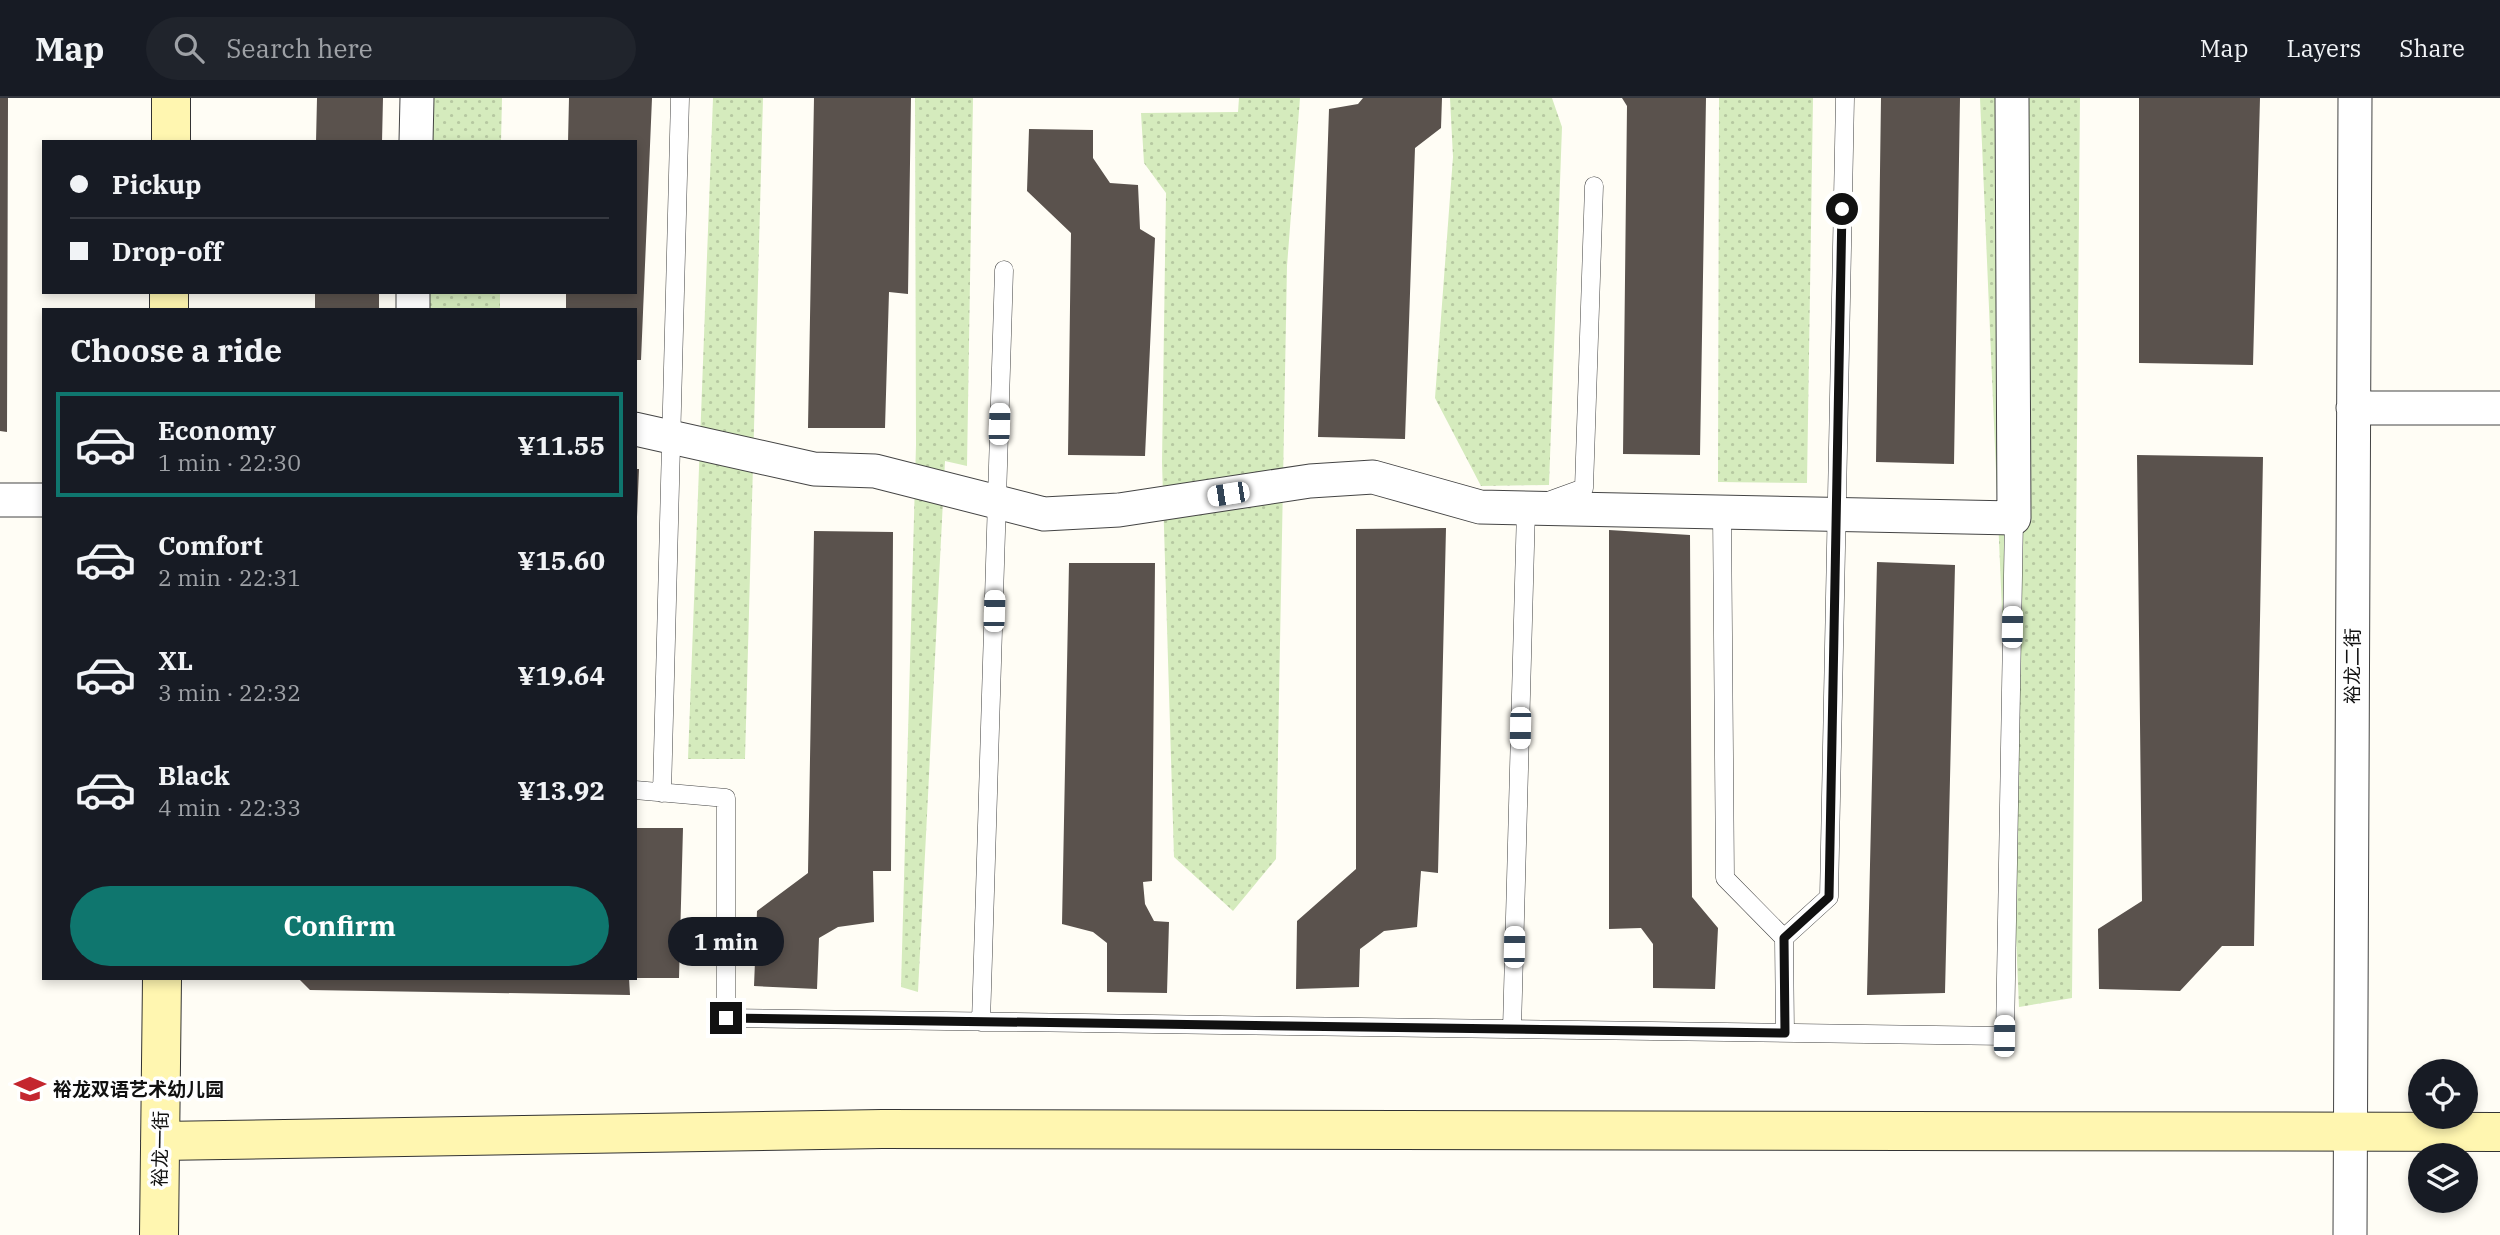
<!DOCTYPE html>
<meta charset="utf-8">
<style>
:root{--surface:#171b24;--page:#20242c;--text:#f1f3f6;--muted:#9ea1a6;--line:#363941;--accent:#0f766e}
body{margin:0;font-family:"IBM Plex Serif","Noto Sans SC",serif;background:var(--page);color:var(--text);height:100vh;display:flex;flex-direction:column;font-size:26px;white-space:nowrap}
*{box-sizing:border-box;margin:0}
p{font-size:23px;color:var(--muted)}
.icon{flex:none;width:38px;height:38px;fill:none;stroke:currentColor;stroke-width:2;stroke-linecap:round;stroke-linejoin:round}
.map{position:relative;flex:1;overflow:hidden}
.panel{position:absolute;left:42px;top:210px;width:595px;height:672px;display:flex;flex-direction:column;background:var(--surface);border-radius:0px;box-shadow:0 4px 10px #0003}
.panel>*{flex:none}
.banner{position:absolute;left:42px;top:42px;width:595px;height:154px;border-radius:0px;box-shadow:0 4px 10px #0003;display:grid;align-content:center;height:154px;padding:0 28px;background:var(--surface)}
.buttons{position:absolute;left:2408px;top:961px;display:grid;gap:14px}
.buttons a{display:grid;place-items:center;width:70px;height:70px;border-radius:50%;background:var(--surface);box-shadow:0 4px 10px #0003;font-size:35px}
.end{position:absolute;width:32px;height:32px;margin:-16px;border:9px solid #111;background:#fff;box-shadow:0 0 0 4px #fff}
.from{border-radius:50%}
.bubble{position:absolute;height:49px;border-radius:24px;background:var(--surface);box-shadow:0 4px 10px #0003;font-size:23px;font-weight:800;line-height:49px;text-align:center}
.car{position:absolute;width:21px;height:42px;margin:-21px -10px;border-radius:9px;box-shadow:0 0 5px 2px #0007;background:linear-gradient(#fff 24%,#345 0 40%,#fff 0 76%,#345 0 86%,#fff 0)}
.banner b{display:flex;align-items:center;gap:24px;height:66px;font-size:26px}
.banner b+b{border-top:2px solid var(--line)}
.banner i{width:18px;height:18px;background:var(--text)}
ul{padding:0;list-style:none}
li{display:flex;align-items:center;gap:21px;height:105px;margin:0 14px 10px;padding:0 14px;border:4px solid transparent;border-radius:0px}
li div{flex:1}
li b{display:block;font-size:26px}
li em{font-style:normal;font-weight:800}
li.selected{border-color:var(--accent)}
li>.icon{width:63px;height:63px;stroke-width:1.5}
h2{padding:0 28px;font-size:32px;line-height:84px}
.primary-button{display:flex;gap:14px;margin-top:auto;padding:14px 28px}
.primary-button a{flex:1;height:80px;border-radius:42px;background:var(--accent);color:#fff;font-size:28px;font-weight:800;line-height:80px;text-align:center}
header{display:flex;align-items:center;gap:42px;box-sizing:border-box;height:98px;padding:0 35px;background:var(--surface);border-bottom:2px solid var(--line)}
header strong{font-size:33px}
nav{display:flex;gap:38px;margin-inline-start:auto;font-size:24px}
.search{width:490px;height:63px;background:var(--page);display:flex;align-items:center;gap:18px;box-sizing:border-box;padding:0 24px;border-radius:38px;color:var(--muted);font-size:26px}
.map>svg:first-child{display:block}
</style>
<header>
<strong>Map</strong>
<div class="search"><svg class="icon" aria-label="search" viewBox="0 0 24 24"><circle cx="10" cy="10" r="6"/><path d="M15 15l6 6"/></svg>Search here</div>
<nav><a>Map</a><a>Layers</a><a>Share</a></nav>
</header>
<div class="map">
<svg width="2500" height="1137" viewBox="0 0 2500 1137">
<defs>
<pattern id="garden-dots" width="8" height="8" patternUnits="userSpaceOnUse" patternTransform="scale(1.75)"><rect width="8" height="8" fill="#d5ebbd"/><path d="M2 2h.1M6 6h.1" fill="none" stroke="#b6c8a1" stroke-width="1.8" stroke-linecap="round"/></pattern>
</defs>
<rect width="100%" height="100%" fill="#fffdf5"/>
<path fill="url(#garden-dots)" d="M427,0H502L501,44H428Z
M713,0H763L745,661H688Z
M915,0H973L967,368L945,363L918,894L901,889L916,347Z
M1239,0H1300L1287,168L1276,761L1233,813L1174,759L1162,364L1166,95L1144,65L1141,15L1238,14Z
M1450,0H1552L1562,29L1549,387L1481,388L1435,300L1453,59Z
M1719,0H1813L1807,385L1718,384Z
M1980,0H2080L2072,900L2019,909Z
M429,194H500V212H429Z"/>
<path fill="#5a524d" d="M0,0H8L7,334L0,333Z
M317,0H383L382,44H316Z
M569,0H652L641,262H635V212H566V194H635V44H568Z
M814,0H911L908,196L889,194L885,330H808Z
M1363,0H1442L1441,30L1415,50L1405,341L1318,339L1329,11L1358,6Z
M1622,0H1706L1700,357L1623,356L1627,8Z
M1881,0H1960L1954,366L1876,364Z
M2139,0H2260L2253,267L2139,265Z
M1029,31L1093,32V60L1110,85L1138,87L1140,131L1155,140L1145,358L1068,357L1071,135L1027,93Z
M315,194H379V212H315Z
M2137,357L2263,359L2254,848H2222L2180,893L2099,891L2098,831L2142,803Z
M635,371H639L637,419H635Z
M1446,430L1438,775L1421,773L1417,829L1384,833L1360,851L1359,889L1296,891L1297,823L1356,771V431Z
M1609,432L1690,437L1692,799L1718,830L1715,891L1653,890V846L1641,830L1609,831Z
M814,433L893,434L891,773H873L874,824L838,829L819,840L817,891L754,888L757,813L808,775Z
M1877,464L1955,467L1945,895L1867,897Z
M1069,465H1155L1152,783L1143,784L1145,806L1154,823L1169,824L1167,895L1107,894V845L1093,834L1062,826Z
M635,730H683L679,880H635Z
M298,880H629L630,897L310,892Z"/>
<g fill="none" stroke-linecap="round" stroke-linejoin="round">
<defs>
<path id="lane" d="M1722,415L1725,780L1784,840L1785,935
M635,692L726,700V920L2005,938L2014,420
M662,695L680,0
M1784,840L1829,799L1845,0
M981,924L1004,172
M1512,931L1526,411L1584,390L1594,88"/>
<path id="street" d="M416,44L417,0
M413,212V194
M2353,310H2500
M635,331L814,371L875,373L1044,416L1119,412L1310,383L1373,379L1480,409L2014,420L2012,0
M0,402H44
M2350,1137L2355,0"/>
<path id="secondary" d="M171,44V0
M169,212V194
M160,1043L882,1031L2500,1034
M159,1137L162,880"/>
</defs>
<use href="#lane" stroke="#444" stroke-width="19"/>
<use href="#street" stroke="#444" stroke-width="35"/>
<use href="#secondary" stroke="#333" stroke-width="40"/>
<use href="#lane" stroke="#fff" stroke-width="18"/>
<use href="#street" stroke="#fff" stroke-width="33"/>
<use href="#secondary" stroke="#fff6b0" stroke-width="38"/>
</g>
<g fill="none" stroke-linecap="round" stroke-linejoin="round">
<path stroke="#111" stroke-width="9" d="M726,920L1785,935L1784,840L1829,799L1842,111"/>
</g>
<defs>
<symbol id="school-bare" viewBox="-9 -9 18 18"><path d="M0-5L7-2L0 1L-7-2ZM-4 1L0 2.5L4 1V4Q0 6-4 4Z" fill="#c4262e" stroke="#fff" stroke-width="2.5" paint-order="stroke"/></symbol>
</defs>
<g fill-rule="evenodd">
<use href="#school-bare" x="8" y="969" width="44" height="44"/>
</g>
<g text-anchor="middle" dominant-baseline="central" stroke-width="7" stroke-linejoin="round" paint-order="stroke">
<g font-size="19" fill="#111" stroke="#fff">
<text transform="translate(2352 568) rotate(-90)">裕龙二街</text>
<text transform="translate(160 1051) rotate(-89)">裕龙一街</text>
</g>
<g font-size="19" font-weight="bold" fill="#111" stroke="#fff" text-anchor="start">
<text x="53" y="991">裕龙双语艺术幼儿园</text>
</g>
</g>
</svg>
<div class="buttons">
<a><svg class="icon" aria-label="locate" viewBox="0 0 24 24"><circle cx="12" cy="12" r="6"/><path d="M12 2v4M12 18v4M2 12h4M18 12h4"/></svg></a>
<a><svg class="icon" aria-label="layers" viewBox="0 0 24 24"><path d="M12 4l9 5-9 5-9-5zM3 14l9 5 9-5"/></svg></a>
</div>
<i class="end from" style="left:1842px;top:111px"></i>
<i class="end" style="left:726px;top:920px"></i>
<div class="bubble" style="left:668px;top:819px;width:116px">1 min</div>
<i class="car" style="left:999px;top:326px;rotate:2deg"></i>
<i class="car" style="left:1228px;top:396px;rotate:261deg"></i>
<i class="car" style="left:994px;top:513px;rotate:2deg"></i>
<i class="car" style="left:2012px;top:529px;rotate:1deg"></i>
<i class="car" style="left:1520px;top:630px;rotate:181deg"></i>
<i class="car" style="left:1514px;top:849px;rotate:1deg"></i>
<i class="car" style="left:2004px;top:938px;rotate:1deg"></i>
<div class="banner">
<b><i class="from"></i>Pickup</b>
<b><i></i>Drop-off</b>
</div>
<section class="panel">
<h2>Choose a ride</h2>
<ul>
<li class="selected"><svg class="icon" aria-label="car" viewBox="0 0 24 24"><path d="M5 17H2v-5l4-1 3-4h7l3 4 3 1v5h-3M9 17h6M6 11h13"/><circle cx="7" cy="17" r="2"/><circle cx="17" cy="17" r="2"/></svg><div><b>Economy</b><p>1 min · 22:30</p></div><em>¥11.55</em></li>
<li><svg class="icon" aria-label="car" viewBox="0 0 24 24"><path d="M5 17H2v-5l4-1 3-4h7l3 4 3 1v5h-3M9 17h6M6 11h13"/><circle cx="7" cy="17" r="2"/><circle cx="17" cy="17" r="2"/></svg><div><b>Comfort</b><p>2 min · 22:31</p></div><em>¥15.60</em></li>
<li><svg class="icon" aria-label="car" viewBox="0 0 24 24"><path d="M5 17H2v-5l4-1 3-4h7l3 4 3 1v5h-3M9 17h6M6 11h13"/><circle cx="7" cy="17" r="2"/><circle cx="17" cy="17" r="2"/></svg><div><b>XL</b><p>3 min · 22:32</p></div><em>¥19.64</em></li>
<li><svg class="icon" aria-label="car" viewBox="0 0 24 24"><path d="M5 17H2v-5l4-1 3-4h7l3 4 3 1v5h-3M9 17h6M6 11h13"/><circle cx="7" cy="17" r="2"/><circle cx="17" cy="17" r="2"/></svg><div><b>Black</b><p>4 min · 22:33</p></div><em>¥13.92</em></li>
</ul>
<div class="primary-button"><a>Confirm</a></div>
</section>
</div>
